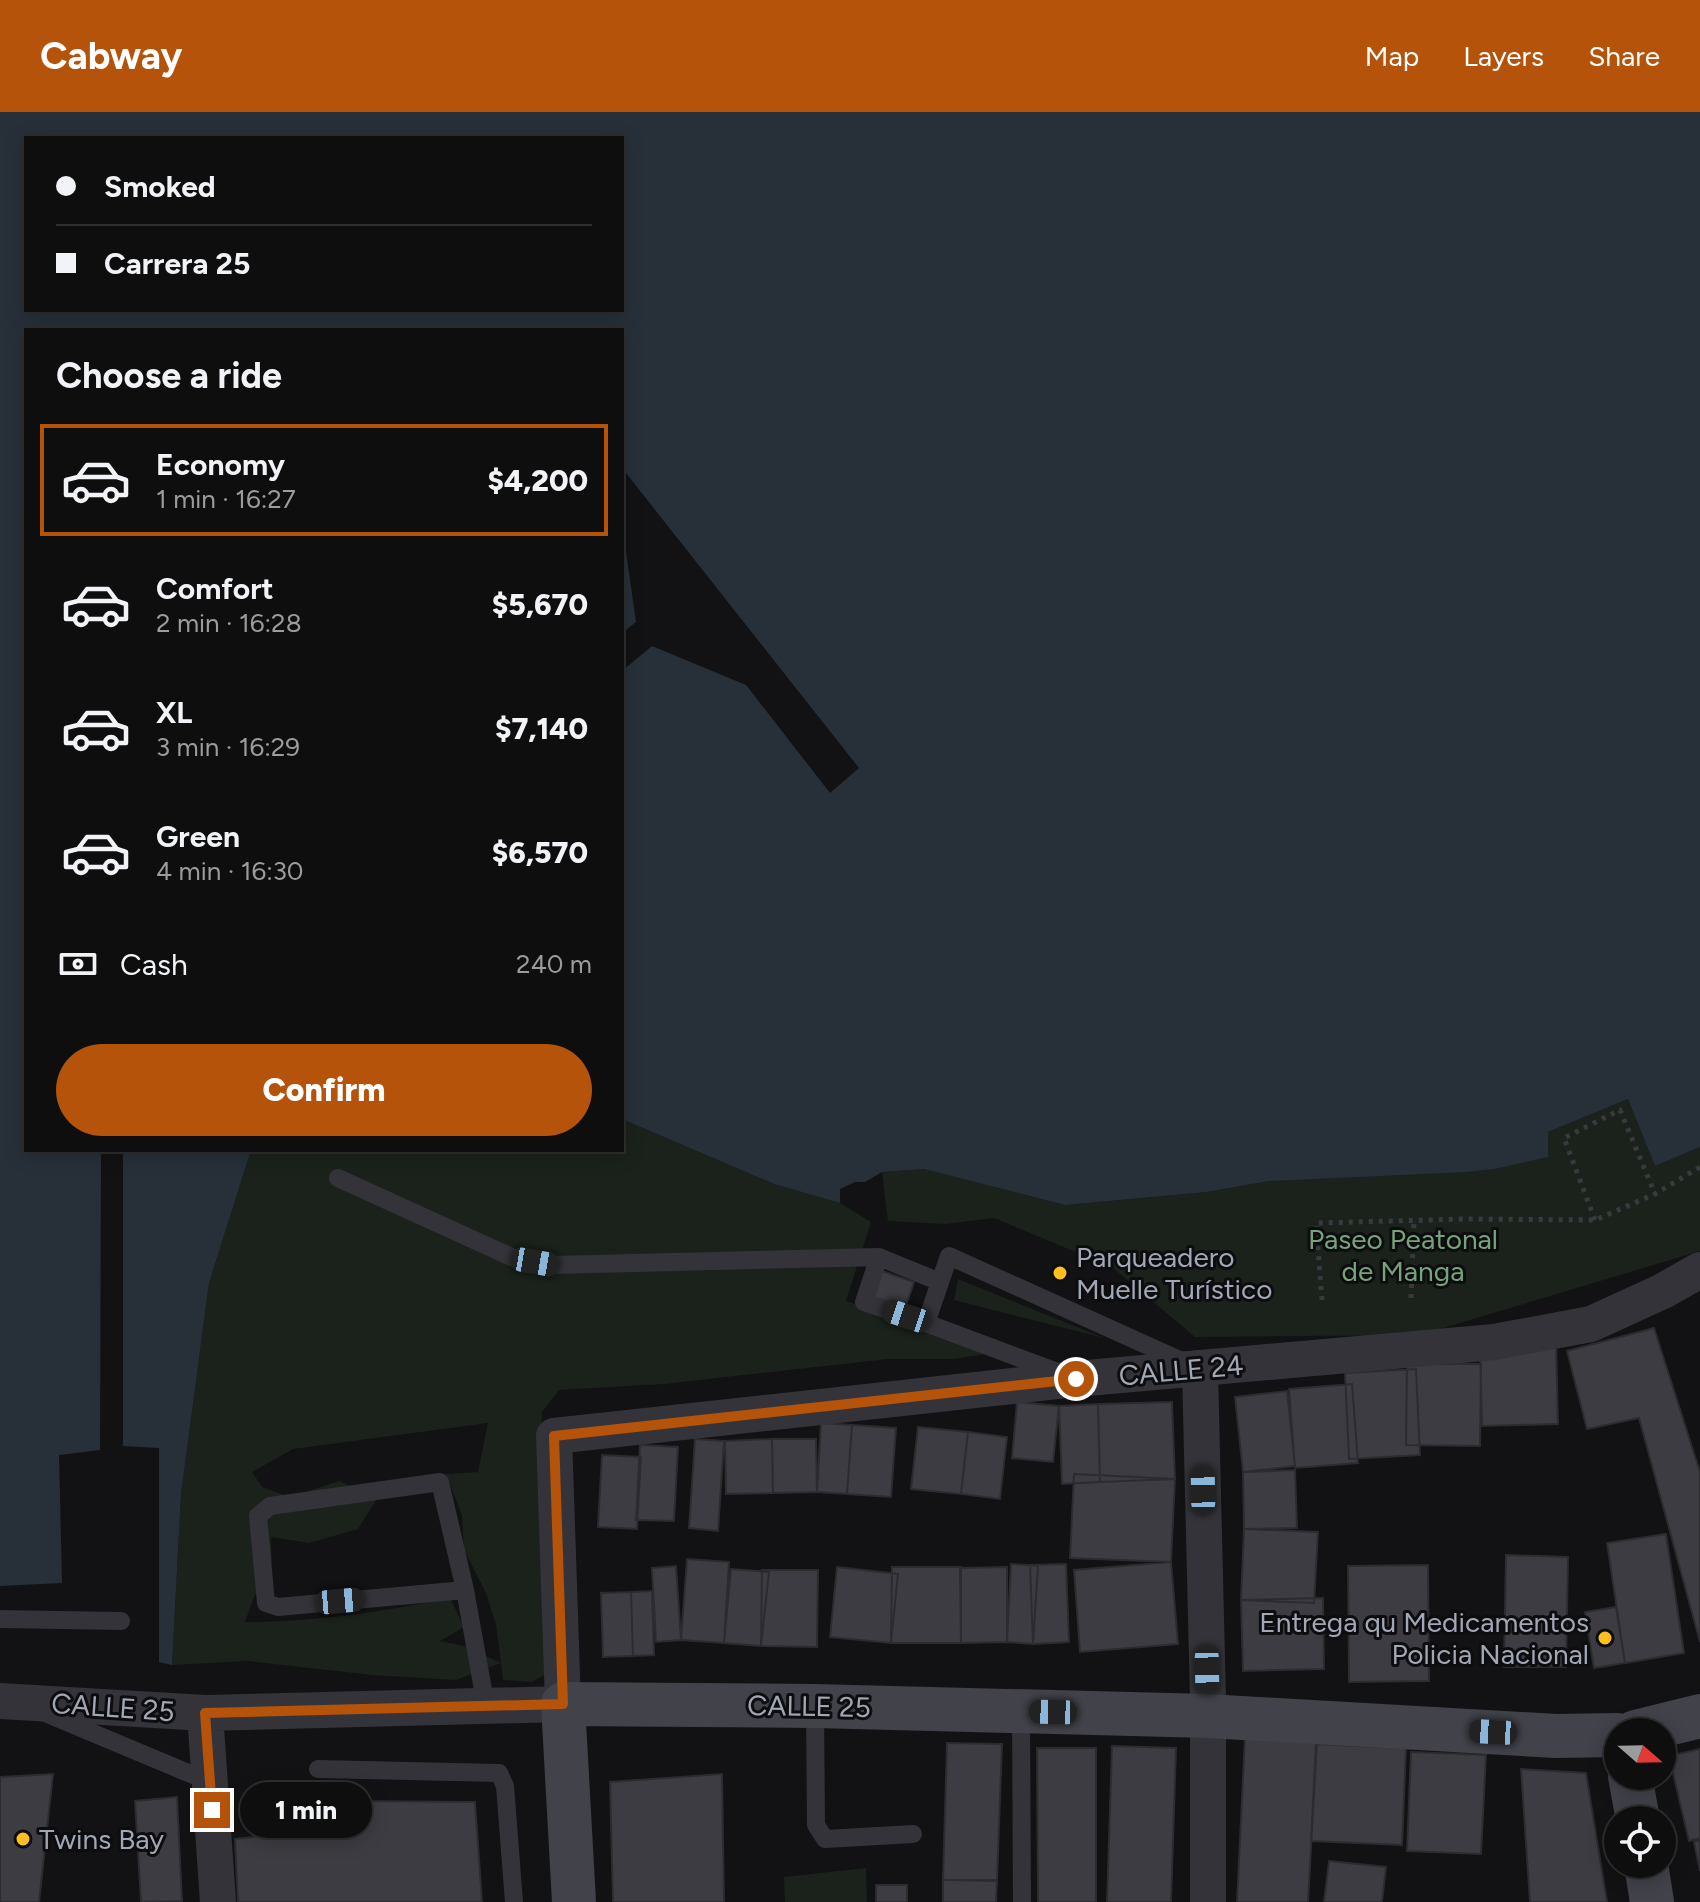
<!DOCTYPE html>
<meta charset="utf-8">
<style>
:root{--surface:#0e0e0f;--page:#171718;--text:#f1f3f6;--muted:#9b9c9e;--line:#2e2e2f;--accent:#b45309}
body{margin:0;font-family:Figtree,sans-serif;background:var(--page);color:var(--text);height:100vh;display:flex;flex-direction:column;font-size:30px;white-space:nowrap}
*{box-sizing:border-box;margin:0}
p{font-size:26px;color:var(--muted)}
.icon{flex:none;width:44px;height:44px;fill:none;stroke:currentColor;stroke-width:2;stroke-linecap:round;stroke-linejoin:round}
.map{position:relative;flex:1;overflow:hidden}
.panel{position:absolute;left:24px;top:216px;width:600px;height:824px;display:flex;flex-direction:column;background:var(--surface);border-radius:0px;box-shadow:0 4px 20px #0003,0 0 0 2px var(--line)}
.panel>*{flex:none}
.hud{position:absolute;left:24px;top:24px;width:600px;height:176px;border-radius:0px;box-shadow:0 4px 20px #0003,0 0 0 2px var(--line);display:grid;align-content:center;height:176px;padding:0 32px;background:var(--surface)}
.needle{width:52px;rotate:110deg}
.tools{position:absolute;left:1604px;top:1606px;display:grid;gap:16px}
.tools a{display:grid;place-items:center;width:72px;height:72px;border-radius:50%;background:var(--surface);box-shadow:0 4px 20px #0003,0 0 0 2px var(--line);font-size:40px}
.end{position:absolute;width:36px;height:36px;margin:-18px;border:10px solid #b45309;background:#fff;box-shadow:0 0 0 4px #fff}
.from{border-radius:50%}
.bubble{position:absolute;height:56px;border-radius:28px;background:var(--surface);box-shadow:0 4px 20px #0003,0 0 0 2px var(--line);font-size:26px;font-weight:800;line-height:56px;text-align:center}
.car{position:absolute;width:24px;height:48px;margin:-24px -12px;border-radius:10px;box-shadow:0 0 6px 2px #0007;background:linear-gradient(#222 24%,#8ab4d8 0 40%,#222 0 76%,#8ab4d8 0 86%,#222 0)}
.hud b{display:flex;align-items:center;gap:28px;height:76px;font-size:30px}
.hud b+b{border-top:2px solid var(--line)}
.hud i{width:20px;height:20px;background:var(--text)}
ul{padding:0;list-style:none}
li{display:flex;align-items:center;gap:24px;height:112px;margin:0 16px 12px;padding:0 16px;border:4px solid transparent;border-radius:0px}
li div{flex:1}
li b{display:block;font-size:30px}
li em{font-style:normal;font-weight:800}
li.on{border-color:var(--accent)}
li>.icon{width:72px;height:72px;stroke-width:1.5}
h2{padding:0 32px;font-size:36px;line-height:96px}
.pay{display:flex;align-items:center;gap:20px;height:88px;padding:0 32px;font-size:30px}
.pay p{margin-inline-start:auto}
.primary-button{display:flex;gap:16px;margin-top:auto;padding:16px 32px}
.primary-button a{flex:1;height:92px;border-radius:48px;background:var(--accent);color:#fff;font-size:32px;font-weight:800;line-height:92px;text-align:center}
header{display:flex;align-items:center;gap:48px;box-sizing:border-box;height:112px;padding:0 40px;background:var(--accent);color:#fff}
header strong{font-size:38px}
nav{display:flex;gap:44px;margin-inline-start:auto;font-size:28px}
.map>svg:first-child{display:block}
</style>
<header>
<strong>Cabway</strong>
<nav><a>Map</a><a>Layers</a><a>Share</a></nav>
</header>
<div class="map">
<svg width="1700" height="1790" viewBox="0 0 1700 1790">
<rect width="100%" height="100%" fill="#121214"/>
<path fill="#1a221b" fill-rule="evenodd" d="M1628,987L1655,1054L1700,1035V1139L1420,1223L1195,1225L1112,1155L994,1106L946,1112L888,1109L882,1060L924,1057L1065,1093L1207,1080L1269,1069L1548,1045V1020Z
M622,1007L774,1072L840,1091L871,1110L846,1189L911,1211L985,1242L953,1247H888L664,1272L559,1278L542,1300L539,1365L552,1559L531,1570L503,1568L501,1551L456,1568L372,1563L248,1549L172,1553L181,1382L209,1171L251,1038H622ZM488,1311L478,1360L446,1362L462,1403L464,1438L486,1481L496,1513L501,1551L464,1534L440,1529L464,1515L450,1486C382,1500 315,1510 245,1510L254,1485L272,1452L271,1425L309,1431L358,1417L378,1385L339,1369L290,1385L262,1375L252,1360L293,1337Z
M958,1167L1104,1226L954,1188Z
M866,1756L867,1790H785L784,1765Z"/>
<path fill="#273039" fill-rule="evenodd" d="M0,0H1700V1035L1655,1054L1628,987L1548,1020V1045L1494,1057L1466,1060L1269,1069L1207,1080L1065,1093L924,1057L882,1060L865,1070H855L840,1077V1091L774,1072L622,1007V559L652,534L746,573L830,681L859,656L622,356V218H26V1038H101L100,1338L59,1343L62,1471L0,1474ZM622,26V198H26V26Z
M622,412L636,510L622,521Z
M123,1038H251L209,1171L181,1382L172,1553L159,1550V1336L123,1334Z"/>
<path fill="#3c3c42" stroke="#2c2c30" stroke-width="2" d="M882,1159L914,1170L905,1197L873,1187Z
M1654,1216L1700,1360V1530L1639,1306L1587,1317L1567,1239Z
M1556,1231L1558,1312L1482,1314L1480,1233Z
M1407,1252H1481L1480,1334L1406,1333Z
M1416,1257L1420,1343L1349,1347L1345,1261Z
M1352,1272L1358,1351L1295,1356L1289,1277Z
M1287,1279L1295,1354L1243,1360L1235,1285Z
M1017,1290L1059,1294L1053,1350L1012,1346Z
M1172,1290L1175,1367L1100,1370L1098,1292Z
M1098,1292L1100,1370L1062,1372L1059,1294Z
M821,1311L852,1313L847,1382L817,1380Z
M852,1313L896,1316L891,1385L847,1382Z
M918,1315L968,1320L961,1382L911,1377Z
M968,1320L1007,1325L1000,1387L961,1382Z
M695,1327L724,1329L718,1419L689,1416Z
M772,1327H816L817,1380L773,1381Z
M772,1327L773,1381L726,1382L725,1329Z
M640,1333L678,1335L674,1409L636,1408Z
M602,1343L641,1345L637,1417L598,1415Z
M1295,1358L1297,1416L1244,1417L1243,1360Z
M1074,1362L1175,1367L1171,1450L1070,1446Z
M1244,1417L1318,1420L1314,1491L1241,1488Z
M1666,1422L1684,1541L1625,1551L1607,1431Z
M1506,1443L1568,1445L1566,1555H1504Z
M687,1447L729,1450L724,1531L681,1528Z
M1171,1450L1178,1532L1080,1540L1074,1458Z
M1011,1452L1038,1454L1033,1532L1007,1530Z
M1066,1452L1069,1530L1033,1532L1030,1453Z
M1428,1453L1429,1569L1349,1570L1348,1454Z
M676,1454L681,1528L656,1530L652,1456Z
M837,1455L898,1462L891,1531L830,1525Z
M892,1455H961V1531H891Z
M1007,1455V1530L961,1531L960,1456Z
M731,1457L769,1460L761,1534L724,1531Z
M762,1458H818L817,1535L761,1534Z
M652,1479L654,1543L633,1544L631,1480Z
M631,1480L633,1544L603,1545L601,1481Z
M1323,1486L1324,1557L1243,1559L1241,1488Z
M1616,1495L1625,1551L1594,1556L1585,1500Z
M1245,1625L1317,1628L1308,1790H1237Z
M947,1631L1002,1632L997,1769L943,1768Z
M1316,1632L1406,1636L1402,1733L1311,1729Z
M1112,1634L1176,1636L1171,1790H1107Z
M1037,1636H1096V1790H1038Z
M1700,1637V1726L1689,1729L1669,1644Z
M1411,1640L1486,1643L1481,1742L1407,1739Z
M1521,1657L1586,1661L1607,1790H1530Z
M53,1662L39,1790H0V1665Z
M722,1662L724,1790H613L610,1670Z
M177,1685L182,1789L141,1790L135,1689Z
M347,1689L475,1690L482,1790H238L235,1727L347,1715Z
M1700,1728V1759L1694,1730Z
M1329,1749L1386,1755L1382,1790H1324Z
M943,1768H997L996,1790H943Z
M876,1773H907V1790H876Z"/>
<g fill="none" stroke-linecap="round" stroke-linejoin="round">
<path stroke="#393a40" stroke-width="5" stroke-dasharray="4 6" stroke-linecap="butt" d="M1595,1108L1564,1026L1620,998L1655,1082
M1411,1186L1414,1108
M1322,1188L1316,1111L1466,1107L1595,1108L1655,1082L1700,1055"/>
<path stroke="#333339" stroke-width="18" d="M338,1066L516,1147L553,1153L879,1145
M926,1211L864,1190L879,1145L940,1170
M1060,1261L926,1211L949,1144L1186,1251
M465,1478L278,1495L266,1491L258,1404L270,1394L440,1370L465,1478L486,1594
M0,1507L121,1509
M815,1594L816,1713L825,1727L913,1722
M1021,1599L1022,1790
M45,1601L210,1670
M318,1657L499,1661L505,1674L514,1790"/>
<path stroke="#333339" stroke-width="36" d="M1200,1258L1208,1588V1790
M0,1589L205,1601L563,1592L554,1324L1076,1267L1494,1230L1591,1212L1663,1179L1700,1158
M205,1601L218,1790"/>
<path stroke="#41424a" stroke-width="44" d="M1635,1620L1700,1604
M1630,1664L1638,1708
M1646,1752L1652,1790
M574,1790L563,1592L815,1594L1208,1604L1556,1624L1618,1623"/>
</g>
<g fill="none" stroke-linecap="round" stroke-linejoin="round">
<path stroke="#b45309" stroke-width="10" d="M212,1698L205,1601L563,1592L554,1324L1076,1267"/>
</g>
<g fill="#ffc01f" stroke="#0d0d0f" stroke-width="3">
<circle cx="1060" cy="1161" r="8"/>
<circle cx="1605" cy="1526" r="8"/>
<circle cx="23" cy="1727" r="8"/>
</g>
<g text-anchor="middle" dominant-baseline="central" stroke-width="6" stroke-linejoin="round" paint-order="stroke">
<g font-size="28" fill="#77a37c" stroke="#0d0d0f">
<text x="1403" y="1127">Paseo Peatonal<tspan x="1403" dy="32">de Manga</tspan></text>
</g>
<g font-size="28" fill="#a2a7b6" stroke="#0d0d0f" text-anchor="start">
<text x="1076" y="1145">Parqueadero<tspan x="1076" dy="32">Muelle Turístico</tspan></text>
<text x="1589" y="1510" text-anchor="end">Entrega qu Medicamentos<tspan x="1589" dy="32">Policia Nacional</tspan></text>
<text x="39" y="1727">Twins Bay</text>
</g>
<g font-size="28" fill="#a2a7b6" stroke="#0d0d0f">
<text transform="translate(1181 1258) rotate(-5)">CALLE 24</text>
<text transform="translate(809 1594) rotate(1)">CALLE 25</text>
<text transform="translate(113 1595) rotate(4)">CALLE 25</text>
</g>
</g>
</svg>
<div class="tools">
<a><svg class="needle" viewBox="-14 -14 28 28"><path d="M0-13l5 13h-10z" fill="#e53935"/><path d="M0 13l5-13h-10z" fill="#9b9c9e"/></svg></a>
<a><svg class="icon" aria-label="locate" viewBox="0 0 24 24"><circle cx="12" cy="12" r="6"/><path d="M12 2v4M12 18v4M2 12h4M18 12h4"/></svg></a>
</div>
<i class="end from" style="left:1076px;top:1267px"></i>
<i class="end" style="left:212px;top:1698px"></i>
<div class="bubble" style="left:240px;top:1670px;width:132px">1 min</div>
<i class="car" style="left:535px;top:1150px;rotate:100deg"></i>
<i class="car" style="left:906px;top:1204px;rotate:288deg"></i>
<i class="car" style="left:1203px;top:1378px;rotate:359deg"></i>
<i class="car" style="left:340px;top:1489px;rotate:85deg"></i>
<i class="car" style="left:1207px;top:1558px;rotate:179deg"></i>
<i class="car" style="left:1053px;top:1600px;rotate:271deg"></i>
<i class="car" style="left:1493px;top:1620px;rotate:273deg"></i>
<div class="hud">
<b><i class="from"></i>Smoked</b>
<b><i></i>Carrera 25</b>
</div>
<section class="panel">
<h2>Choose a ride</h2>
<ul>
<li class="on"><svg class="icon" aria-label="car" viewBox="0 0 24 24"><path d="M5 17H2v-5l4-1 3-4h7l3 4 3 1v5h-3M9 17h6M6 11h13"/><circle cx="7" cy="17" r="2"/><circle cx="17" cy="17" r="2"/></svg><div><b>Economy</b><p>1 min · 16:27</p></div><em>$4,200</em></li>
<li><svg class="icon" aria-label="car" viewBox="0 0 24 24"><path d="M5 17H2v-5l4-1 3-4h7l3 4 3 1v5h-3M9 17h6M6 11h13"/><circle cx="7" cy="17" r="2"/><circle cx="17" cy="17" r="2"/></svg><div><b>Comfort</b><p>2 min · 16:28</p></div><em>$5,670</em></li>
<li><svg class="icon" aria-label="car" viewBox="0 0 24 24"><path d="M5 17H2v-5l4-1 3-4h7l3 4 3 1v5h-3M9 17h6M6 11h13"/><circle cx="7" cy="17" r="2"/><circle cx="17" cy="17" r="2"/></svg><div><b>XL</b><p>3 min · 16:29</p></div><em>$7,140</em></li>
<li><svg class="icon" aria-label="car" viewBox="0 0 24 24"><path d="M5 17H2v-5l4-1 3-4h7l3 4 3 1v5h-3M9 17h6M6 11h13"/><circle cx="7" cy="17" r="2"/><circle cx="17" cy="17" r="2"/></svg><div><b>Green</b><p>4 min · 16:30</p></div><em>$6,570</em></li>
</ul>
<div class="pay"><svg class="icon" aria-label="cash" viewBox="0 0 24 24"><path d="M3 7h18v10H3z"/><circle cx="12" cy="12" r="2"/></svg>Cash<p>240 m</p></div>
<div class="primary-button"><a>Confirm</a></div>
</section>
</div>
